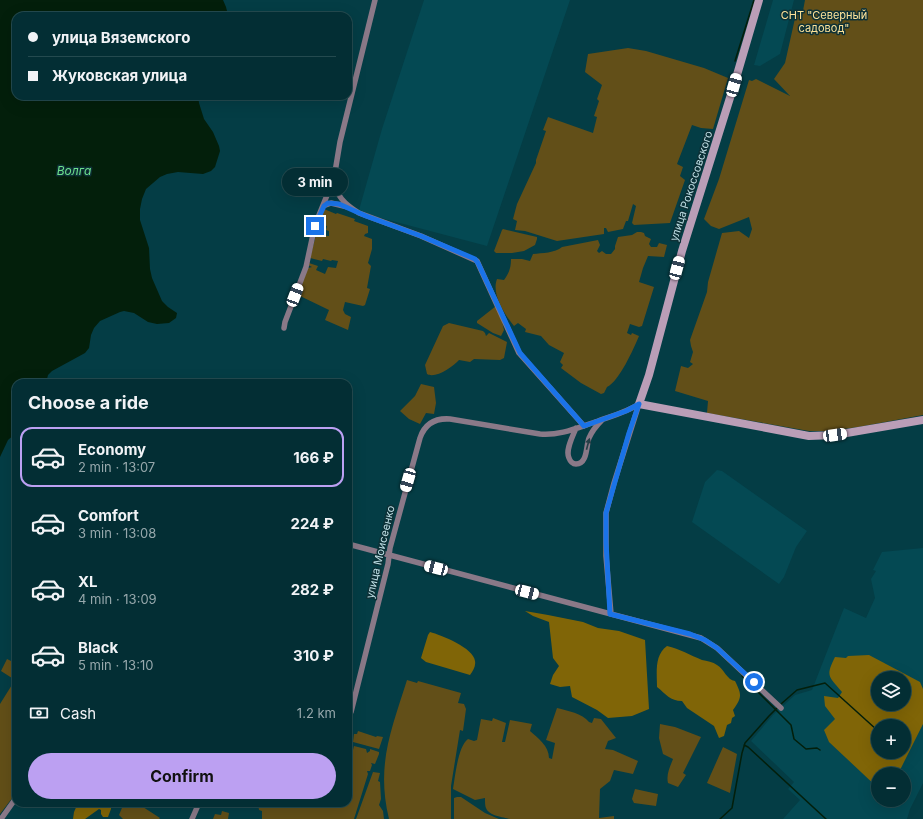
<!DOCTYPE html>
<meta charset="utf-8">
<style>
:root{--surface:#032e34;--page:#113a40;--text:#f1f3f6;--muted:#97a8ac;--line:#244a4f;--accent:#bca0f2}
body{margin:0;font-family:Inter,sans-serif;background:var(--page);color:var(--text);height:100vh;display:flex;flex-direction:column;font-size:15px;white-space:nowrap}
*{box-sizing:border-box;margin:0}
p{font-size:13px;color:var(--muted)}
.icon{flex:none;width:22px;height:22px;fill:none;stroke:currentColor;stroke-width:2;stroke-linecap:round;stroke-linejoin:round}
.map{position:relative;flex:1;overflow:hidden}
.details{position:absolute;left:12px;top:379px;width:340px;height:428px;display:flex;flex-direction:column;background:var(--surface);border-radius:12px;box-shadow:0 4px 16px #0002,0 0 0 1px var(--line)}
.details>*{flex:none}
.guide{position:absolute;left:12px;top:12px;width:340px;height:88px;border-radius:12px;box-shadow:0 4px 16px #0002,0 0 0 1px var(--line);display:grid;align-content:center;height:88px;padding:0 16px;background:var(--surface)}
.tools{position:absolute;left:871px;top:671px;display:grid;gap:8px}
.tools a{display:grid;place-items:center;width:40px;height:40px;border-radius:50%;background:var(--surface);box-shadow:0 4px 16px #0002,0 0 0 1px var(--line);font-size:20px}
.end{position:absolute;width:18px;height:18px;margin:-9px;border:5px solid #1a73e8;background:#fff;box-shadow:0 0 0 2px #fff}
.from{border-radius:50%}
.bubble{position:absolute;height:28px;border-radius:14px;background:var(--surface);box-shadow:0 4px 16px #0002,0 0 0 1px var(--line);font-size:13px;font-weight:700;line-height:28px;text-align:center}
.car{position:absolute;width:12px;height:24px;margin:-12px -6px;border-radius:5px;box-shadow:0 0 3px 1px #0007;background:linear-gradient(#fff 24%,#345 0 40%,#fff 0 76%,#345 0 86%,#fff 0)}
.guide b{display:flex;align-items:center;gap:14px;height:38px;font-size:15px}
.guide b+b{border-top:1px solid var(--line)}
.guide i{width:10px;height:10px;background:var(--text)}
ul{padding:0;list-style:none}
li{display:flex;align-items:center;gap:12px;height:60px;margin:0 8px 6px;padding:0 8px;border:2px solid transparent;border-radius:12px}
li div{flex:1}
li b{display:block;font-size:15px}
li em{font-style:normal;font-weight:700}
li.current{border-color:var(--accent)}
li>.icon{width:36px;height:36px;stroke-width:1.5}
h2{padding:0 16px;font-size:18px;line-height:48px}
.pay{display:flex;align-items:center;gap:10px;height:44px;padding:0 16px;font-size:15px}
.pay p{margin-inline-start:auto}
.action{display:flex;gap:8px;margin-top:auto;padding:8px 16px}
.action a{flex:1;height:46px;border-radius:24px;background:var(--accent);color:#111;font-size:16px;font-weight:700;line-height:46px;text-align:center}
.map>svg:first-child{display:block}
</style>
<div class="map">
<svg width="923" height="819" viewBox="0 0 923 819">
<rect width="100%" height="100%" fill="#043d45"/>
<path fill="#044953" fill-rule="evenodd" d="M424,0H570L487,246L377,217L359,210L382,129Z
M773,0H794L780,54L760,66L754,65Z
M717,470L722,471L807,531L796,547L784,577L779,584L692,522L705,482Z
M923,548V783L910,809L907,819H783L800,800L788,789L794,782L751,741L773,715L795,695L812,690L844,608L866,618L875,598L871,579L876,571L873,570L882,552ZM878,678H904V704H878ZM878,726H904V752H878ZM878,774H904V800H878Z"/>
<path fill="#624f18" d="M805,0H923V415L858,427L828,431H809L707,413L708,401L675,391L681,366L688,368L693,364L690,362L693,352L691,346L690,340L707,292L708,282L722,233L739,231L749,238L752,229L749,217L719,229L711,226L704,219L719,179L749,80L752,81L756,79L790,96L774,79L785,63L796,14L802,16Z
M628,48L646,51L704,68L728,78L713,129L701,128L692,125L677,164L683,167L680,176L685,180L670,223L634,225L632,223L636,206L633,204L628,221H626L623,229L608,232L606,228H604V234L557,241L525,231L515,230L517,221L513,219L517,204L536,163V160L546,131L543,130L548,117L593,133L597,117L594,116L599,101L597,99L602,85L585,72L588,54Z
M324,209L336,214L337,213L355,219L354,221L368,226V233L365,234L364,236L372,239V249L368,263L371,266L367,288L370,289L365,305L363,306L345,302L343,310L345,314L351,317L348,330L325,320L329,310L298,295L308,268L312,267L308,265L309,263L318,266L316,270L325,274L328,267L336,268L338,261L332,260L331,261L323,259L322,261L310,258L316,235L329,236V231L326,230L327,226L318,223Z
M503,229L537,237V239L535,245L524,251L512,253H496L494,251L502,230Z
M637,232H641L644,233L645,236L651,239L649,244L651,247H657L659,243L667,245L664,257L648,256L643,268L639,282L654,287L642,326L639,327L630,324L627,333L631,335L632,333L639,336C634,348 619,382 607,387L604,393L601,394L581,383L561,368L563,365L560,362L564,353L549,345L541,336L525,332L526,329L518,323L514,326C505,315 491,294 497,279L504,280C509,273 511,268 511,259H522L530,261L533,254C542,253 555,253 562,247L598,240L600,245L597,251L599,253L602,251L606,254H611L615,249V246L618,237L632,235Z
M496,306L501,317L504,330L501,336L493,333L477,323V321Z
M449,323L483,331L485,333L486,336L489,333L507,342L504,358L500,360L474,359L470,362L459,360C453,367 435,379 427,374L425,365L443,326Z
M421,384L434,387L436,403L434,414L426,413L420,424L409,419L400,411L415,396Z
M16,654V793L0,814V704L15,680L1,671L7,659L11,661Z
M407,680L417,683L418,681L461,693L458,703L464,704L466,709L463,731L460,730L451,786V819H389C376,765 391,731 407,680Z
M557,708C568,711 582,713 589,722L592,723L594,718L601,719L616,738L608,741L605,749L613,750L638,761L633,774L614,770L610,781L600,789L599,818L614,816V819H510C503,817 489,816 486,808C485,806 485,801 485,798L475,800L453,789C455,777 458,746 468,739L474,741L477,740L481,719L492,721L493,718L506,723L502,742H505L510,720L532,724L530,731C538,738 549,746 549,758L552,759L555,743L546,740Z
M660,724L675,727L701,737L683,773L686,775L678,787L668,783C666,774 670,767 673,759L663,754L659,738Z
M358,731L376,737L377,736L383,737L379,749L353,742L354,734H357Z
M354,746L366,749L367,753L370,751V749L379,752V754L375,764L371,763L372,765L370,771H367L368,774L354,819H262V811L259,810L258,803H348V753L352,754Z
M723,747L737,754L730,793L707,783Z
M373,772L380,773L378,781L380,782L381,799L379,805L383,811L384,819H356Z
M635,789L658,794L656,806L634,803L632,799Z
M457,797H461L485,813L499,819H454V798Z
M124,803H145L143,807L160,818L159,819H123L119,815Z
M222,811L229,813L228,819H213L215,814L221,815Z"/>
<path fill="#806507" fill-rule="evenodd" d="M525,611L548,615L583,622L598,628L619,631L645,640L649,709L632,716L608,718L597,710L572,697L570,686L560,687L550,684L553,675L559,666L553,658L549,622L533,616Z
M430,632C441,635 474,648 475,661C476,666 473,671 470,675L426,662L421,658L428,635Z
M667,646C680,649 690,655 702,660C707,661 713,662 717,665C724,669 727,680 735,681C742,695 742,697 733,710L735,716L732,718L731,723L727,725L724,736L719,738L714,726L687,708L682,701C670,701 666,694 657,687C657,674 654,655 667,646Z
M869,655L920,682L923,689V724L898,774H878V788L829,742L824,730L835,719L825,706L824,696L838,698L842,692C829,676 825,677 835,657L846,658L848,656ZM878,678H904V704H878ZM878,726H904V752H878Z
M78,803H105L106,806L108,805L111,806V809L108,817H103L101,814V810L99,809L85,819H73L74,812Z"/>
<path fill="#031f0b" d="M0,0H223L226,7L228,15L227,16H16V96H198L199,103L204,119L213,132L219,146L220,151L215,167L211,171L203,174L178,172L167,174L160,177L146,189L142,199L140,209V220L149,248L150,269L152,278L162,301L168,307L177,313L176,318L169,323L157,324L148,322L134,313L124,311L120,312L100,321L94,328L91,335L89,348L85,353L52,371L48,375L46,383H16V433L8,440L0,457Z"/>
<g fill="none" stroke-linecap="round" stroke-linejoin="round">
<path stroke="#031f0b" stroke-width="1.5" d="M735,61L754,0
M742,676L791,725L794,739L806,749L817,748L820,750
M781,704L797,690L825,683L877,730
M744,745L748,747L826,819
M720,819L732,808L742,753L745,743L769,716L778,707"/>
<path stroke="#8a7988" stroke-width="5.5" d="M334,178C334,195 346,205 359,213L421,236L477,261L519,353L584,426
M323,206L331,203L348,207
M284,328L285,322L306,267L315,225L334,178L340,142L375,0
M576,428C573,436 565,450 569,458C570,461 573,464 576,464C588,464 586,445 589,438C592,431 597,425 602,420
M348,544L701,638L717,648L781,708
M611,614L606,556V513L614,483L639,404
M351,712L388,564L390,548L420,438C425,423 436,418 450,419L540,434C560,436 579,427 598,421C612,416 627,412 639,404
M1,819L16,798
M192,819L199,803"/>
<path stroke="#ba9eb7" stroke-width="8" d="M759,0L734,85L682,251L649,375L639,404L809,436L835,435L923,420"/>
</g>
<defs><path id="oneway-solid" d="M-6-.8H1V-3.2L6.5 0L1 3.2V.8H-6Z"/></defs>
<use fill="#263f47" href="#oneway-solid" transform="translate(588 444) rotate(-75)"/>
<g fill="none" stroke-linecap="round" stroke-linejoin="round">
<path stroke="#1a73e8" stroke-width="5" d="M315,226L324,206L328,203L339,204L366,216L421,236L475,259L478,263L520,353L584,426L626,411L639,404L629,433L606,513V542L610,614L690,634L705,640L717,648L754,682"/>
</g>
<g text-anchor="middle" dominant-baseline="central" stroke-width="3" stroke-linejoin="round" paint-order="stroke">
<g font-size="11" fill="#fde299" stroke="#0d3137">
<text x="824" y="15">СНТ "Северный<tspan x="824" dy="13">садовод"</tspan></text>
</g>
<g font-size="11" fill="#bfdfe5" stroke="#0d3137">
<text transform="translate(691 186) rotate(-72)">улица Рокоссовского</text>
<text transform="translate(380 552) rotate(-77)">улица Моисеенко</text>
</g>
<g font-size="12" font-style="italic" fill="#6de08b" stroke="#0d3137">
<text x="74" y="170">Волга</text>
</g>
</g>
</svg>
<div class="tools">
<a><svg class="icon" aria-label="layers" viewBox="0 0 24 24"><path d="M12 4l9 5-9 5-9-5zM3 14l9 5 9-5"/></svg></a>
<a>+</a>
<a>−</a>
</div>
<i class="end from" style="left:754px;top:682px"></i>
<i class="end" style="left:315px;top:226px"></i>
<div class="bubble" style="left:282px;top:168px;width:66px">3 min</div>
<i class="car" style="left:734px;top:85px;rotate:16deg"></i>
<i class="car" style="left:677px;top:268px;rotate:15deg"></i>
<i class="car" style="left:295px;top:295px;rotate:21deg"></i>
<i class="car" style="left:835px;top:435px;rotate:82deg"></i>
<i class="car" style="left:408px;top:480px;rotate:196deg"></i>
<i class="car" style="left:436px;top:568px;rotate:285deg"></i>
<i class="car" style="left:527px;top:592px;rotate:105deg"></i>
<div class="guide">
<b><i class="from"></i>улица Вяземского</b>
<b><i></i>Жуковская улица</b>
</div>
<section class="details">
<h2>Choose a ride</h2>
<ul>
<li class="current"><svg class="icon" aria-label="car" viewBox="0 0 24 24"><path d="M5 17H2v-5l4-1 3-4h7l3 4 3 1v5h-3M9 17h6M6 11h13"/><circle cx="7" cy="17" r="2"/><circle cx="17" cy="17" r="2"/></svg><div><b>Economy</b><p>2 min · 13:07</p></div><em>166 ₽</em></li>
<li><svg class="icon" aria-label="car" viewBox="0 0 24 24"><path d="M5 17H2v-5l4-1 3-4h7l3 4 3 1v5h-3M9 17h6M6 11h13"/><circle cx="7" cy="17" r="2"/><circle cx="17" cy="17" r="2"/></svg><div><b>Comfort</b><p>3 min · 13:08</p></div><em>224 ₽</em></li>
<li><svg class="icon" aria-label="car" viewBox="0 0 24 24"><path d="M5 17H2v-5l4-1 3-4h7l3 4 3 1v5h-3M9 17h6M6 11h13"/><circle cx="7" cy="17" r="2"/><circle cx="17" cy="17" r="2"/></svg><div><b>XL</b><p>4 min · 13:09</p></div><em>282 ₽</em></li>
<li><svg class="icon" aria-label="car" viewBox="0 0 24 24"><path d="M5 17H2v-5l4-1 3-4h7l3 4 3 1v5h-3M9 17h6M6 11h13"/><circle cx="7" cy="17" r="2"/><circle cx="17" cy="17" r="2"/></svg><div><b>Black</b><p>5 min · 13:10</p></div><em>310 ₽</em></li>
</ul>
<div class="pay"><svg class="icon" aria-label="cash" viewBox="0 0 24 24"><path d="M3 7h18v10H3z"/><circle cx="12" cy="12" r="2"/></svg>Cash<p>1.2 km</p></div>
<div class="action"><a>Confirm</a></div>
</section>
</div>
